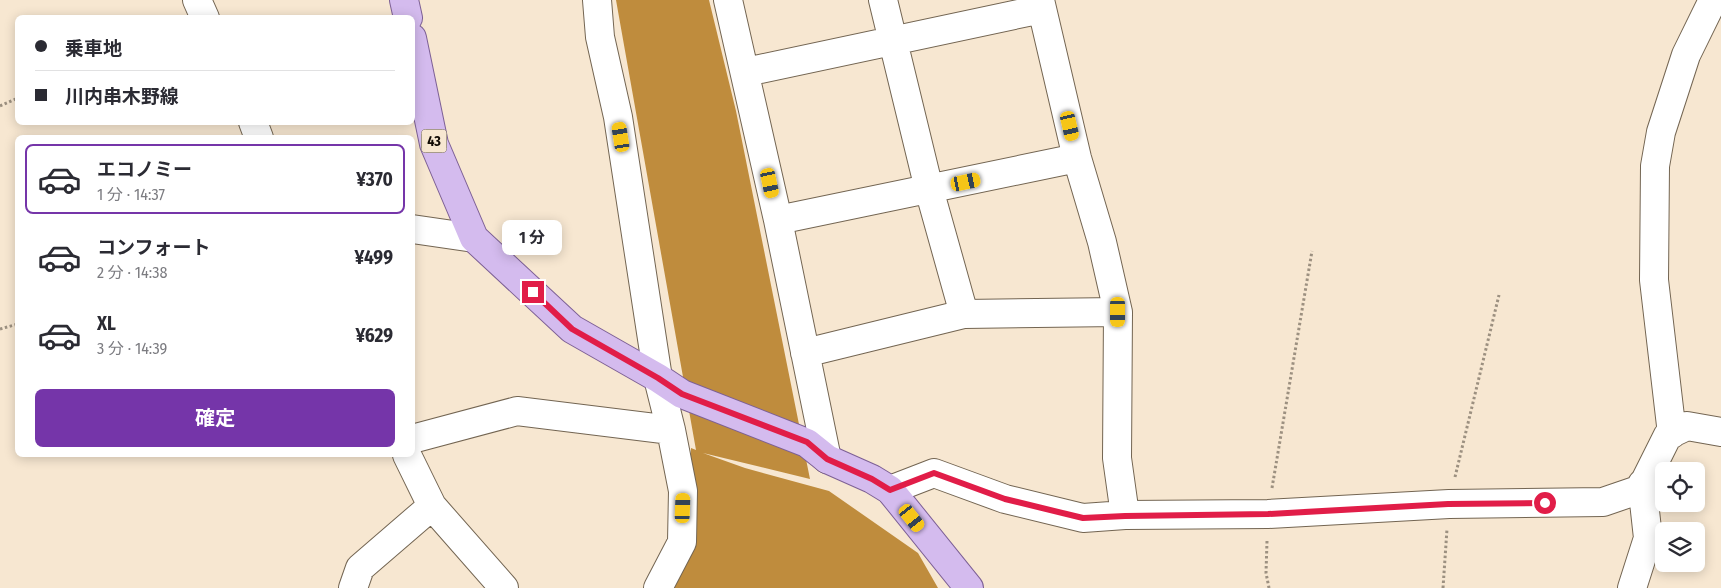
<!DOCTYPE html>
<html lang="ja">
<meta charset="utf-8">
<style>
:root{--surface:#fff;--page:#f2f2f3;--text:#2b2b33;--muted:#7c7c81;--line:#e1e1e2;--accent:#7535a9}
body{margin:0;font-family:"Fira Sans Condensed","Noto Sans JP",sans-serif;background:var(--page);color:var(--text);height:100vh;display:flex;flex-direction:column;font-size:19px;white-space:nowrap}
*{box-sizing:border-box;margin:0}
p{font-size:16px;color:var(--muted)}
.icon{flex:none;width:28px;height:28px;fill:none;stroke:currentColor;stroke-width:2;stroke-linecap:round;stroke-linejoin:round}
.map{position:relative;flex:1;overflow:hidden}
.panel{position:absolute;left:15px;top:135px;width:400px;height:322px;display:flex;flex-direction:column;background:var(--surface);border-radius:8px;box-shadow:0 2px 12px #0003}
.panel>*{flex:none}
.top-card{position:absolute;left:15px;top:15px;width:400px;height:110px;border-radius:8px;box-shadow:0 2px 12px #0003;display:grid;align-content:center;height:110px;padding:0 20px;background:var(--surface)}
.fabs{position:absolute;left:1655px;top:462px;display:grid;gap:10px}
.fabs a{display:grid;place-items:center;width:50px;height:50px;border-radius:8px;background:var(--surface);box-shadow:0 2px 12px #0003;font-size:25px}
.end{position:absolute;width:22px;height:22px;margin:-11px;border:6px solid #e11d48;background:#fff;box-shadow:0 0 0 2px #fff}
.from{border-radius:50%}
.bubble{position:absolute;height:35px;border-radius:8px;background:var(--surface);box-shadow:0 2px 12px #0003;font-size:16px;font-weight:700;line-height:35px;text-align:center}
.car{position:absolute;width:15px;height:30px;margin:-15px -8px;border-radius:6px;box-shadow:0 0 4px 1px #0007;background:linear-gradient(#f5c518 24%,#345 0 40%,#f5c518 0 76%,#345 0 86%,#f5c518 0)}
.top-card b{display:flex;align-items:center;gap:18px;height:48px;font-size:19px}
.top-card b+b{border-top:1px solid var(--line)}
.top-card i{width:12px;height:12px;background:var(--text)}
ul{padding:9px 0 0;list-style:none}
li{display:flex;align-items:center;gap:15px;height:70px;margin:0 10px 8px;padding:0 10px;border:2px solid transparent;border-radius:8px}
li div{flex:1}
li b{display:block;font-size:19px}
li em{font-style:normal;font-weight:700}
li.active{border-color:var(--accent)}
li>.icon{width:45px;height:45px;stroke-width:1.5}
.action{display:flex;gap:10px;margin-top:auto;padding:10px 20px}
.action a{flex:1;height:58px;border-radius:8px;background:var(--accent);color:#fff;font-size:20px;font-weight:700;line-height:58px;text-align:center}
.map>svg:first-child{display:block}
</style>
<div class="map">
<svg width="1721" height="588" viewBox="0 0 1721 588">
<rect width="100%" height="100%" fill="#f7e7d1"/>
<path fill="#bf8c3d" d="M616,0H709L736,111L810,479L703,453L745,468L829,491L918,553L938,588H666L689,542L691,448L696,450Z"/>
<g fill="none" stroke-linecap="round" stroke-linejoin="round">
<defs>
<path id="minor" d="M197,0L205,18
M597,0L600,37L618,117L658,378L671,430L683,491L682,542L658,588
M728,0L778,220L827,459
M883,0L929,189L964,314
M1040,0L1077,158L1102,242L1118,312L1117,458L1125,515
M746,72L1042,9
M253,122L259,138
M778,220L1077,158
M412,229L474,238
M805,353L964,314L1118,312
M1672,434L1654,280L1655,166L1661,132L1686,55L1713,0
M412,439L517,411L671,430
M407,455L432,506L504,588
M890,490L934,473L1005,499L1083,518L1125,515L1268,514L1449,504L1603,502L1641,489L1668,435L1687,426L1721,432
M353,588L360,568L432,506
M1632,588L1648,538L1642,484"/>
<path id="major" d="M404,0L408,18
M412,38L434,144L474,238L572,329L658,378L682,394L807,443L827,459L872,479L890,490L969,588"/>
</defs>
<use href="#minor" stroke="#736552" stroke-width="30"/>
<use href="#major" stroke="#7d6095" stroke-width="30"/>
<path stroke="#9c9080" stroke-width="3" stroke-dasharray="2.5 2.5" stroke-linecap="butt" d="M0,106L18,98
M0,329L18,324
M1455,477L1499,295
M1272,488L1312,251
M1267,541L1266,573L1269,588
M1443,588L1447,529"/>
<use href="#minor" stroke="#fff" stroke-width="28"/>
<use href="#major" stroke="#d4bbee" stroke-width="28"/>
</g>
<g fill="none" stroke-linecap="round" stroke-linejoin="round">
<path stroke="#e11d48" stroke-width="6" d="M533,292L572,329L658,378L682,394L807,442L827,459L872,479L890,490L934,473L1005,499L1083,518L1125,516L1268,514L1448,504L1545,503"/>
</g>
<g text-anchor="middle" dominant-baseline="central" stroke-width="4" stroke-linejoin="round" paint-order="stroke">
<rect fill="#f7e7d1" stroke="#554c42" stroke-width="1" x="421.5" y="129.5" width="25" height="23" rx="4"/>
<g font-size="14" font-weight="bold" fill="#100a04">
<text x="434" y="141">43</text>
</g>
</g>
</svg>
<div class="fabs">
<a><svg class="icon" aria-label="locate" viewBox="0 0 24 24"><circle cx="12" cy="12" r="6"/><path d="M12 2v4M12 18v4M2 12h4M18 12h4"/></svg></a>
<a><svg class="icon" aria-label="layers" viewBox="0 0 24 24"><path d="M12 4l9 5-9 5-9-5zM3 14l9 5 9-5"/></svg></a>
</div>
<i class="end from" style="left:1545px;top:503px"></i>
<i class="end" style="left:533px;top:292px"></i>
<div class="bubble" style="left:502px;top:220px;width:60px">1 分</div>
<i class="car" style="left:1070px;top:126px;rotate:167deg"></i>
<i class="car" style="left:621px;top:137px;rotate:351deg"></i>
<i class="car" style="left:966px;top:182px;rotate:78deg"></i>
<i class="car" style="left:770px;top:183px;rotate:168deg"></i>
<i class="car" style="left:1118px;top:312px;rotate:180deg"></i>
<i class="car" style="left:683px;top:508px;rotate:2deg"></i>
<i class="car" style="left:912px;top:518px;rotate:141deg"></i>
<div class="top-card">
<b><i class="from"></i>乗車地</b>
<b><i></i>川内串木野線</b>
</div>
<section class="panel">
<ul>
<li class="active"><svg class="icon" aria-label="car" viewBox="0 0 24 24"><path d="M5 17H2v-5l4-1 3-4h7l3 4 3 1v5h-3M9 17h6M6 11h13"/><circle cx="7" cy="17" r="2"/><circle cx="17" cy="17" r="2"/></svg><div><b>エコノミー</b><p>1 分 · 14:37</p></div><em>¥370</em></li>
<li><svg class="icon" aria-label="car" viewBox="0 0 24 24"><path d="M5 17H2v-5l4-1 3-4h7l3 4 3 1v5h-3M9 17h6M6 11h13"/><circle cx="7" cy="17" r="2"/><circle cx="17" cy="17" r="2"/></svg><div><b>コンフォート</b><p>2 分 · 14:38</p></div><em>¥499</em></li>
<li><svg class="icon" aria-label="car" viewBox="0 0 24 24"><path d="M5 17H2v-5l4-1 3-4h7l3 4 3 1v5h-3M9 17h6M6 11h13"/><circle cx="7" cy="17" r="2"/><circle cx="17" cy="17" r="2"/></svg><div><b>XL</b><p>3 分 · 14:39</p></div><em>¥629</em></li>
</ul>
<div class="action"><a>確定</a></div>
</section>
</div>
